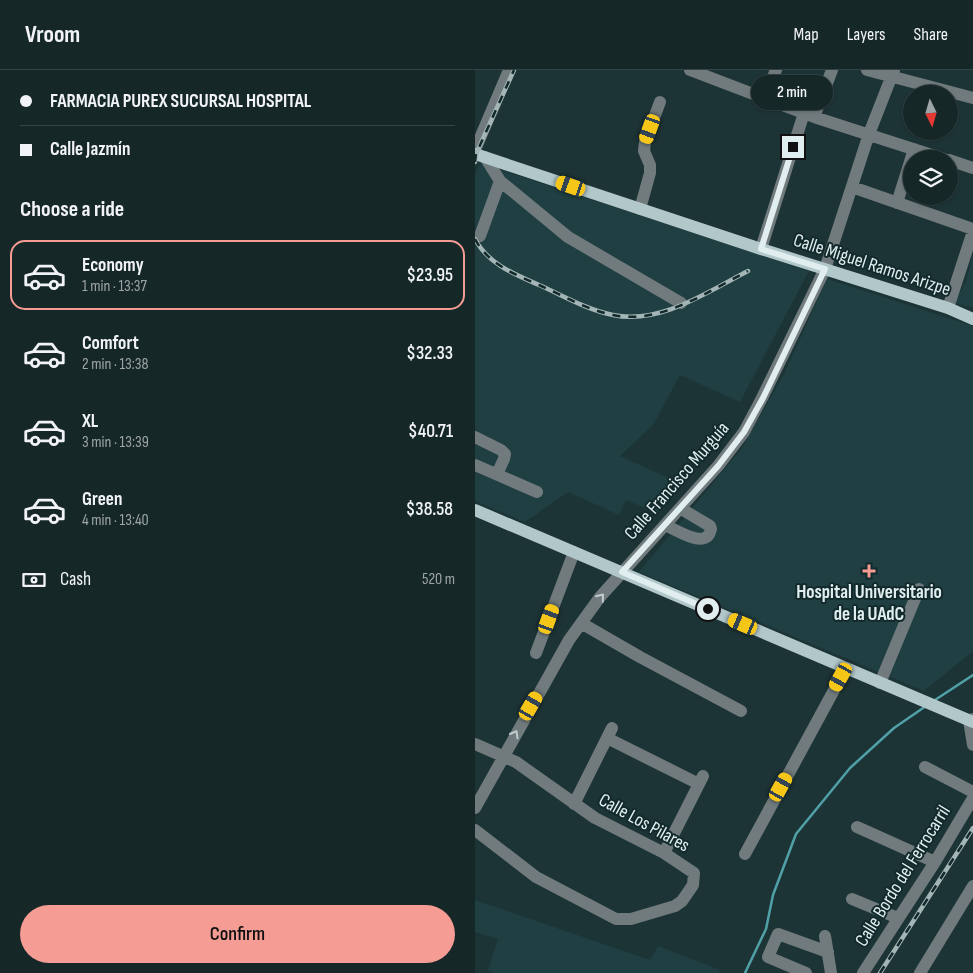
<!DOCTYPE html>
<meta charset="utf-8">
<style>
:root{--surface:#162728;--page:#1f2f30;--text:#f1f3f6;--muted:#9ea5a8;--line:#354445;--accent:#f59c94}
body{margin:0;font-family:"Sofia Sans Condensed",sans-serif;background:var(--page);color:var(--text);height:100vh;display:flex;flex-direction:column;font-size:19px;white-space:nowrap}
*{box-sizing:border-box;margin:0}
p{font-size:16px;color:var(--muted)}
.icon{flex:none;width:28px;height:28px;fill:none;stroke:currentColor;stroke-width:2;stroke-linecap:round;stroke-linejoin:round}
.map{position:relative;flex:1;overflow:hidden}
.side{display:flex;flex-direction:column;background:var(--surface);width:475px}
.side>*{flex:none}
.top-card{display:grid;align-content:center;height:110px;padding:0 20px;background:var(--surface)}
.needle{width:32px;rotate:175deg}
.controls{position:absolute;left:428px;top:15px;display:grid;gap:10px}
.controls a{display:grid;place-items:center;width:55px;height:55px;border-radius:50%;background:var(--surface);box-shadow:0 1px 4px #0004,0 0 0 1px var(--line);font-size:25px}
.end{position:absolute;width:22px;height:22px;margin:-11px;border:6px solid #e0eeef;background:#111;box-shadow:0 0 0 2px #111}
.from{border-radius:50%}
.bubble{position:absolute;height:35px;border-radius:18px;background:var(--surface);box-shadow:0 1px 4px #0004,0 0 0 1px var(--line);font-size:16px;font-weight:600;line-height:35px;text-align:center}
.car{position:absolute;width:15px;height:30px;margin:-15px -8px;border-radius:6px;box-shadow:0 0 4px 1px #0007;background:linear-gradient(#f5c518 24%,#345 0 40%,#f5c518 0 76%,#345 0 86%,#f5c518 0)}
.top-card b{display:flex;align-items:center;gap:18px;height:48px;font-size:19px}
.top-card b+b{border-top:1px solid var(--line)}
.top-card i{width:12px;height:12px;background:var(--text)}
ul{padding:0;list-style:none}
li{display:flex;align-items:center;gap:15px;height:70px;margin:0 10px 8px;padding:0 10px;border:2px solid transparent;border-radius:15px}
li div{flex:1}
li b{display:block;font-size:19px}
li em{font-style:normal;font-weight:600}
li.on{border-color:var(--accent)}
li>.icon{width:45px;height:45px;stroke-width:1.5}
h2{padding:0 20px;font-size:22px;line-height:60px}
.pay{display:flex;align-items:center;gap:12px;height:55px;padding:0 20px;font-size:19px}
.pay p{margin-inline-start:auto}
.button{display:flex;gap:10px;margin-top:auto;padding:10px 20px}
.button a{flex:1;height:58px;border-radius:30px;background:var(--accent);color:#111;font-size:20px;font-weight:600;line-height:58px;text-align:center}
header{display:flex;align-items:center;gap:30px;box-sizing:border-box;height:70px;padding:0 25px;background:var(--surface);border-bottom:1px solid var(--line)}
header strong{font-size:24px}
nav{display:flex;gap:28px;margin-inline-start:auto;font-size:18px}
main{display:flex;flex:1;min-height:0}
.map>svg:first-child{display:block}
</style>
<header>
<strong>Vroom</strong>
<nav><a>Map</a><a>Layers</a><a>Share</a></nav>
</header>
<main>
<section class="side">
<div class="top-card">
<b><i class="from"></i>FARMACIA PUREX SUCURSAL HOSPITAL</b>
<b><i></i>Calle Jazmín</b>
</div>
<h2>Choose a ride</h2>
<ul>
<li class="on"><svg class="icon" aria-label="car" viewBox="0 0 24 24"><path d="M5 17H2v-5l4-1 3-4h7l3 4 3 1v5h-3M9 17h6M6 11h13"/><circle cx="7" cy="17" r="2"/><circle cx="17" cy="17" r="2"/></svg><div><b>Economy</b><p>1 min · 13:37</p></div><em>$23.95</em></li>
<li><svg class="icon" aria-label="car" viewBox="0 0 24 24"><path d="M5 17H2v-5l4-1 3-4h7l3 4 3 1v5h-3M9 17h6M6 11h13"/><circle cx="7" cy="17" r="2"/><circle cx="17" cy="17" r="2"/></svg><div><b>Comfort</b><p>2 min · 13:38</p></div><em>$32.33</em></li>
<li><svg class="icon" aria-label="car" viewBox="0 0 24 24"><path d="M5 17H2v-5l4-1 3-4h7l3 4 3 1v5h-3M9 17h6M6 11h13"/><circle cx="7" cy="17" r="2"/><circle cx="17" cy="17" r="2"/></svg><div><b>XL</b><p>3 min · 13:39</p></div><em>$40.71</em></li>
<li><svg class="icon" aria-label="car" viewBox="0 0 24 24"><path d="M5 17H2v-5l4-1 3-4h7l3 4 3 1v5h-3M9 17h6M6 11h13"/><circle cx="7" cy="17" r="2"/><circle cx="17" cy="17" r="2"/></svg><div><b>Green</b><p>4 min · 13:40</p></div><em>$38.58</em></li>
</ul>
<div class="pay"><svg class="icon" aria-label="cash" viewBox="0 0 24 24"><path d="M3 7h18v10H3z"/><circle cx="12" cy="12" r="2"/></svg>Cash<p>520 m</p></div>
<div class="button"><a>Confirm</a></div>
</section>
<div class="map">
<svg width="498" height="903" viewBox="0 0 498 903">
<rect width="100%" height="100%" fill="#1d3436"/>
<path fill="#1f3f43" d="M5,93L334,201L265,332L205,305L178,355L145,386L207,414L182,443L151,430L144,445L93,422L50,452L0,431V105Z
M498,181V238L479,233L491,212Z
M352,209L498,256V581L449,621L164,502L267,378L309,304Z
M0,830L175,890L183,876L245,900L244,903H19L13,900L23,869L0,862Z"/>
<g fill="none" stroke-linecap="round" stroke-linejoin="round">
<path stroke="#50a0a8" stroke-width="2.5" d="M460,630L498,605
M270,903L291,859L298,825L321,764L375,698L419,658L451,636"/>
<path stroke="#717b7d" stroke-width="12" d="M215,0L339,47L469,89
M392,0L498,28
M289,28L301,0
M339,47L357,0
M0,80L34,0
M10,87L25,111L93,167L206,233
M474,90L498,98
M377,117L498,159
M422,133L439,79
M165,139L175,103V95L169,81L170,72L185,32
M5,166L25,111
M286,179L329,43
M473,238L498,161
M0,367L26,380L30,384L29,389L22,404
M0,395L62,422
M190,455C202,460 232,481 236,459L235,456L205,438
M106,553L165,587L266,641
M61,583L99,482
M405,613L444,519
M498,649L494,650L498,675
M132,668L224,714
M0,674L41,692L120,748L189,783L219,803L218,815L207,831L200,836L156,849H141L61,807L0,760
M450,697L498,722
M99,734L137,658
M0,738L94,570L125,527L243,396L269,362L287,328L350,199L394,64L419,0
M382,757L460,792
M189,783L228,706
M270,784L371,598
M377,829L423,848
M350,866L356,903
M331,903L293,887L303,864L353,882
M388,903L460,792L498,728
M445,903L498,816"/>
<path stroke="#b1c7ca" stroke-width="12" d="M0,84L286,179L473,238L498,249
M0,440L498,652"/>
<defs>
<path id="rail" d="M0,92L1,84L39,0
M0,169C13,194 39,204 64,215C87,225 112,240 138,245C185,255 232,222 273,201
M405,903L498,758"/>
</defs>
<use href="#rail" stroke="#a4b5b6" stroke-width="4.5"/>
<use href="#rail" stroke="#132a2c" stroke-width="2.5" stroke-dasharray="8" stroke-linecap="butt"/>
</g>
<defs><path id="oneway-chevron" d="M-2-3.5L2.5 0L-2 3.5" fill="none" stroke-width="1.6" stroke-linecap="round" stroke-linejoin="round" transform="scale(1.25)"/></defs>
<g stroke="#bfcccd">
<use href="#oneway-chevron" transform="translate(126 527) rotate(-51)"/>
<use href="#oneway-chevron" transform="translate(40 664) rotate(-60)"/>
</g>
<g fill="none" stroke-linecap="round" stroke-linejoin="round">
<path stroke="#e0eeef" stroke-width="6" d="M233,539L147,502L243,396L269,362L288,328L350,199L286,179L318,77"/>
</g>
<path fill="#f59c94" stroke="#132a2c" stroke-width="2" d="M391.5 493.5h5v5h5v5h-5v5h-5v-5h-5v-5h5z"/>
<g text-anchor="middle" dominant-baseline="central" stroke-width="4" stroke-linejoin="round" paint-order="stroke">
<g font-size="19" fill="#e0eeef" stroke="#132a2c">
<text transform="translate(397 195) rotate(18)">Calle Miguel Ramos Arizpe</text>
<text transform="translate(202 411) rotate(-49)">Calle Francisco Murguía</text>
<text transform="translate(169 753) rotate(29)">Calle Los Pilares</text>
<text transform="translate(428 806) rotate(-58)">Calle Bordo del Ferrocarril</text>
</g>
<g font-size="19" font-weight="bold" fill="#e0eeef" stroke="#132a2c">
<text x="394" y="522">Hospital Universitario<tspan x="394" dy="22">de la UAdC</tspan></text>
</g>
</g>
</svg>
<div class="controls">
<a><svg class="needle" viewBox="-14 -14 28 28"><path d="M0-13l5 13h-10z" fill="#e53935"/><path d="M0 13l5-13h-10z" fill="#9ea5a8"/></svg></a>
<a><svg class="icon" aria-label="layers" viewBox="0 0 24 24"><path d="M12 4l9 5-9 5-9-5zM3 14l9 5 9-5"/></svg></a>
</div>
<i class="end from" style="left:233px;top:539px"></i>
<i class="end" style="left:318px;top:77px"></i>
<div class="bubble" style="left:276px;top:5px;width:82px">2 min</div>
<i class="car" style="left:175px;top:59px;rotate:200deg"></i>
<i class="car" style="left:96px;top:116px;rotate:289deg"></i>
<i class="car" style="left:74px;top:549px;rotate:20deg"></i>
<i class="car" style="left:268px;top:554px;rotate:293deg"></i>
<i class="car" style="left:366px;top:607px;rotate:209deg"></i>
<i class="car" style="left:56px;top:636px;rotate:30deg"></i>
<i class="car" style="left:306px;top:717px;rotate:29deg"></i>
</div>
</main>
